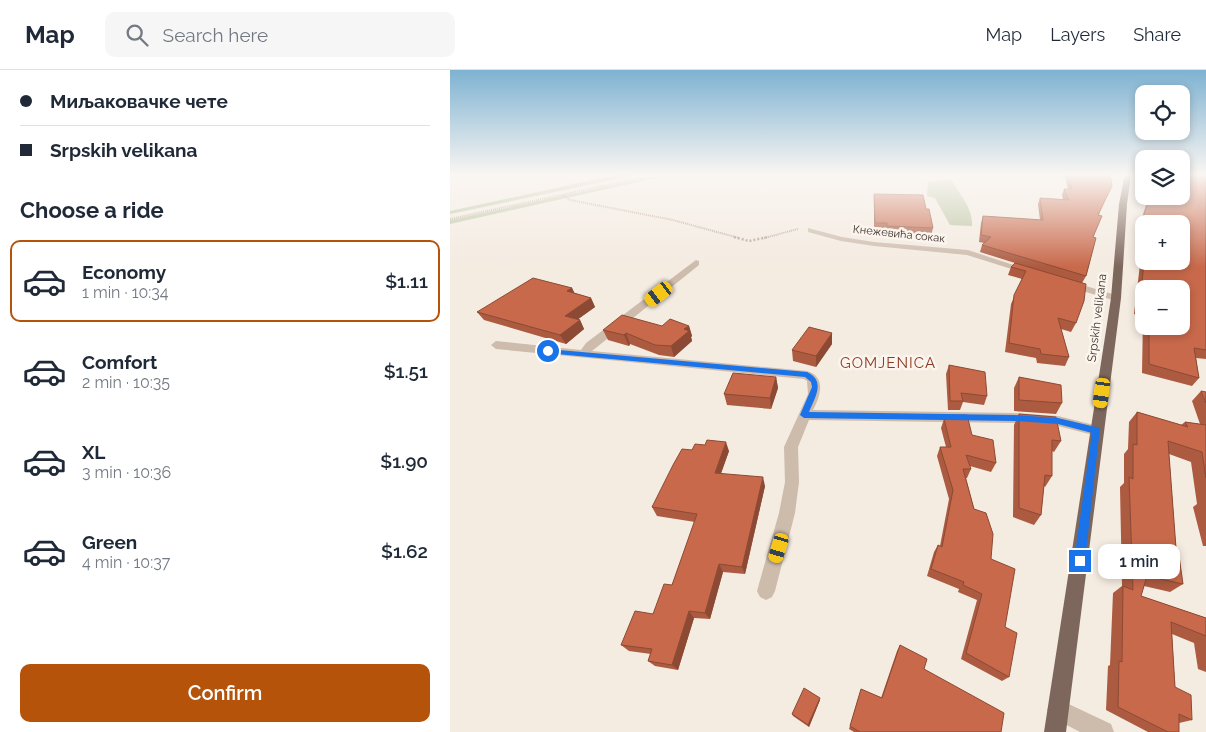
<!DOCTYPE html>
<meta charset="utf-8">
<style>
:root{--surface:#fff;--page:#f6f6f7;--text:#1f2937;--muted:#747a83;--line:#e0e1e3;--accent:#b45309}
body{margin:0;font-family:Raleway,sans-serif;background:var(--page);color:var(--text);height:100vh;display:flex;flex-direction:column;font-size:19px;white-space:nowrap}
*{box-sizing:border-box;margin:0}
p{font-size:16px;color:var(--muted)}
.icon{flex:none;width:28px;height:28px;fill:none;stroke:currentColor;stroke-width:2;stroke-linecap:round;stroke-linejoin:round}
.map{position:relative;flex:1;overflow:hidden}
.drawer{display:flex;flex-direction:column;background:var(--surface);width:450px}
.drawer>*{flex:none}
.hud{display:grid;align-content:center;height:110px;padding:0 20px;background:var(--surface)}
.tools{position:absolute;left:685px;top:15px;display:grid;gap:10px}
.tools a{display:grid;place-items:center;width:55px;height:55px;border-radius:10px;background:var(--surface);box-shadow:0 2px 8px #0003;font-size:25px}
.end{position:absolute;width:22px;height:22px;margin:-11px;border:6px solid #1a73e8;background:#fff;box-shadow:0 0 0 2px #fff}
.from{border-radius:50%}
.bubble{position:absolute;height:35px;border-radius:10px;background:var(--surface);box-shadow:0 2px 8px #0003;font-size:16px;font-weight:600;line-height:35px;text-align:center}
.car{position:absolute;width:15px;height:30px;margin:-15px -8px;border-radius:6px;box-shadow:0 0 4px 1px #0007;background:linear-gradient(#f5c518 24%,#345 0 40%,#f5c518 0 76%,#345 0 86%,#f5c518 0)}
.hud b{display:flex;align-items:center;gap:18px;height:48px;font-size:19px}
.hud b+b{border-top:1px solid var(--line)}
.hud i{width:12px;height:12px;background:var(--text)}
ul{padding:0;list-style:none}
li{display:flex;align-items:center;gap:15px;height:82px;margin:0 10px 8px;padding:0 10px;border:2px solid transparent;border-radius:10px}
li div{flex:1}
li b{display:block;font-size:19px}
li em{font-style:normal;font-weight:600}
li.selected{border-color:var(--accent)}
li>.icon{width:45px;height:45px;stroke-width:1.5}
h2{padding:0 20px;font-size:22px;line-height:60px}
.button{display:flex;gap:10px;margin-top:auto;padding:10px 20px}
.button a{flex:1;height:58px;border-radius:10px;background:var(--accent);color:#fff;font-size:20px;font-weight:600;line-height:58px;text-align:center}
header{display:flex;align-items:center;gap:30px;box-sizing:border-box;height:70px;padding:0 25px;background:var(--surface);border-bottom:1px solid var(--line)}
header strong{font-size:24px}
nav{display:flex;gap:28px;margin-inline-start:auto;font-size:18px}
.search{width:350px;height:45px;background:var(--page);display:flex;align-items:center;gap:12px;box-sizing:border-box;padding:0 18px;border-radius:10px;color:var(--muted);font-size:19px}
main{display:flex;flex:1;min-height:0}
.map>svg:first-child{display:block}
</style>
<header>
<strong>Map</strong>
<div class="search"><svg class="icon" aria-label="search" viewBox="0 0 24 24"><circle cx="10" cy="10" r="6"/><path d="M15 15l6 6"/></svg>Search here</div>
<nav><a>Map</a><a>Layers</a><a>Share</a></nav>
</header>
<main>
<section class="drawer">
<div class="hud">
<b><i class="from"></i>Миљаковачке чете</b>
<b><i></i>Srpskih velikana</b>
</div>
<h2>Choose a ride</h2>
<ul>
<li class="selected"><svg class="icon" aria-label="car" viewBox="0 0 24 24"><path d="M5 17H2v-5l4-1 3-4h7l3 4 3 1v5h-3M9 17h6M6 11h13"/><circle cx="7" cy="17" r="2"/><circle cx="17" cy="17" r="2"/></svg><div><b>Economy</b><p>1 min · 10:34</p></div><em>$1.11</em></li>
<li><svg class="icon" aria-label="car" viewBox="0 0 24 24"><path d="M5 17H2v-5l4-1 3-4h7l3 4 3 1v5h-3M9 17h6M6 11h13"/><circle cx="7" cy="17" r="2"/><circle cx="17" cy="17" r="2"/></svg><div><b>Comfort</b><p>2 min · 10:35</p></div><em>$1.51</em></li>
<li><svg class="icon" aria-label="car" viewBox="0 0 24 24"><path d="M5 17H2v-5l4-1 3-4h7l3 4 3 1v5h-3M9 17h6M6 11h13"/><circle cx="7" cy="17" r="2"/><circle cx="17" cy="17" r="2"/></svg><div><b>XL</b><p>3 min · 10:36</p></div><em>$1.90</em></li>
<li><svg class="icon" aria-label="car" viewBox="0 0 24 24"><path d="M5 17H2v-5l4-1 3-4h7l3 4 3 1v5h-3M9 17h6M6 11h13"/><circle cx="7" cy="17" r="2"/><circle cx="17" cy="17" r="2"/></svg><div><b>Green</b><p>4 min · 10:37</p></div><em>$1.62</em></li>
</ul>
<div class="button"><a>Confirm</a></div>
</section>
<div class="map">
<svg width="756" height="662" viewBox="0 0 756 662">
<rect width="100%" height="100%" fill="#f4ebe1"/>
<path fill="#b8c4a0" d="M170,104H191L0,144V141Z
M215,104H224L0,154V150Z
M501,109C510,126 523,137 522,156L500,155L485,128L477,126L478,112Z"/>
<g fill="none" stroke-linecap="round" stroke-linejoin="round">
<path stroke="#b9a596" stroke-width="2" stroke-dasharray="1 1" stroke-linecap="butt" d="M113,125L120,130L223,150L289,168
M0,149L209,104
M314,168L348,159"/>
<path stroke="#b9a596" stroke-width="2.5" stroke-dasharray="2 2" stroke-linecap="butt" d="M284,167L299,171L318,167"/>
<path fill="#cdbbac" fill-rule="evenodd" d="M358,158L392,167L424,172L518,180L582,201L578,204L517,185L424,176L391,171L358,162Z
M246,190L249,191V195L142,281L357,301C377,307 370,327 363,340L565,343L608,346L652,357L654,361L652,365L647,366L608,356L565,353L359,350L348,377L349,412L345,443L325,521L322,527L316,530L310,527L307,521L329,443L335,412L334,377L358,324L357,311L354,309L46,279L41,275L46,271L131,280L136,273Z
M619,211L669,226L671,228L666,231L616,216L614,214Z
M608,629L661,654L664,662H630L601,647L597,640L601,633Z"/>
<path fill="#7d675c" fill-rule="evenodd" d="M675,104H681L677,134L671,228L616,662H594L661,228L669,134Z"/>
</g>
<path fill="#ac5a40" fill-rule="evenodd" d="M614,104H660L643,167L636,206L632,213L626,253L621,262L611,259L619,287L615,296L587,293L586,288L555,282L561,234L572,209L558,205L561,197L565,193L530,182L532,175L534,173L529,172L531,153L533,146L590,150L588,134L590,128L613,130L612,125L614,119H618Z
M756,104V289L746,288L749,308L742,316L692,303L693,247L684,244L694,162V191H731V154H694V160L688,159L697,132L694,131L696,126H731ZM694,219L731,256H694Z
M424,124L476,139L483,158L481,166L436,164V161H424Z
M122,218L124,223L141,228L145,237L128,249L130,250L134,259L116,274L34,250L27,242Z
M212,256H239L242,266L241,267L242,271L224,287L209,285L180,274L179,276L158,270L153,260Z
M382,263V274L366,297L343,291L342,280Z
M499,295L537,326L534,335L513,332L510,340H498L496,304Z
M326,307L328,318L321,339L277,335L274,324Z
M569,307L612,333L606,344L564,341V318Z
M751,321L756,333V476H753L743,437L747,434L741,392L719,384L726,478L733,514L720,522L694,516L691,526L756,548V602L748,599L744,573L722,564L725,617L742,650L729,653V662H698L656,640L658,596L660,595L663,523L672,516L670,417L674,413V384L678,379L679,352L687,342L731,355L735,352L750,354L742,331Z
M569,344L611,371L604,382L602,381V406L595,417L594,416L591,445L584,455L563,447L564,355Z
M501,345L522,365L546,393L541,402L520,396L521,399L517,408H516L524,439L541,489L555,557L559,607L552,611L511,589L527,530L508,522L509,519L477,506L484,482L488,475L490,476L499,429L487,386L490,377H496L491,358L494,349H500Z
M242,380L279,381L271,403L315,416L295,504L273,502L260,549L244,548L228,600L205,596L198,591L201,584L179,581L171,575L203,544L222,515L245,452L207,446L202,437Z
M450,575L474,599L551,662H404L399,659L411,619L431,628L447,581Z
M370,630L359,657L343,646L342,644Z"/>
<path fill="#8c4a34" d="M122,218L126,226L117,221Z
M141,228L145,237L120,255L115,246Z
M130,250L134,259L116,274L110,265Z
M239,256L242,266L241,267L242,271L224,287L221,276L234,259Z
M176,263L180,274L179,276L174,265Z
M382,263V274L366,297V286Z
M326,307L328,318L321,339L320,328Z
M276,372L279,381L268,412L265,403Z
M313,407L315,416L295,504L292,497Z
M269,494L273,502L260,549L255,543Z
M239,541L244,548L228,600L222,595Z
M370,628V630L359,657L358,655Z"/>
<path fill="#c8694b" stroke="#8c4a34" d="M618,104H660L662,116L648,145L652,146L643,167L646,168L636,206L532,175L541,167L531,165L533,146L593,150L590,128L619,130L614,119H622Z
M731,104H756V280L744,278L749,308L699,294V256H731V219H694V237L690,236L694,191H731V154H698V153L692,152L700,126H731Z
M424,124L473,125L476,139H479L483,158L437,156V153H425Z
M565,193L636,214L634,231L626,253L608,248L619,287L591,284L590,279L559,273L564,225L576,201L561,197Z
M83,208L122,218L117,221L141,228L115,246L130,250L110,265L27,242Z
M172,245L212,256L220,249L239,256L234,259L239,261L221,276L205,275L176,263L174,265L153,260Z
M359,257L382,263L366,286L342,280Z
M499,295L535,302L537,326L511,323L513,331H500Z
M283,303L326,307L320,328L274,324Z
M569,307L611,315L612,333L569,330Z
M751,321L756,322V333Z
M687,342L738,357L735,352L756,355V408L752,382L718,371L726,478L728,479L733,514L697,506L691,526L756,548V566L721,552L725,617L741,625L742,650L729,644V662H718L668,637L669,591L672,592L673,516L683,520L679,407L683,409V374L687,375Z
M569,344L606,347L611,371L602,370V406L595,405L591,445L569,438Z
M501,345H517L522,365L543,370L546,393L516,385L521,399H513L524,439L536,443L543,464L541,489L565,499L555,557L567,563L559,607L516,583L532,524L513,515L514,512L481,499L488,475L492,477L503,420L490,377H501L494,349H501Z
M257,370L276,372L265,403L313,407L292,497L269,494L255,543L239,541L222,595L198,591L202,579L171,575L185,541L203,544L214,514L222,515L247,444L202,437L223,395L232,379L242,380L245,374L255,375Z
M450,575L477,589L474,599L554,643L551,662H410L400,656L411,619L432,628Z
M354,618L370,628L358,655L342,644Z"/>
<linearGradient id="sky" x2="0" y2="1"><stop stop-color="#7eb2d2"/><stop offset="0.53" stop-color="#faf6f2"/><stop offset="1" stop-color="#faf6f2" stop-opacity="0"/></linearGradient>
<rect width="756" height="197" fill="url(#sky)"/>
<path fill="#1a73e8" d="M98,279L357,302C376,311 365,327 359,342L565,345L608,348L650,358L635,491L630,496L624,491L642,363L608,354L565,351L354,348L350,345L362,317L361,312L355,307L96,283L95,281Z"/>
<g text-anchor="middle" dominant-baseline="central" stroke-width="5" stroke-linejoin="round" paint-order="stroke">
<g font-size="11" fill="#3b302b" stroke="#fbf5ee">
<text transform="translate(449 164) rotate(6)">Кнежевића сокак</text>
</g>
<g font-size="12" fill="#3b302b" stroke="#fbf5ee">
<text transform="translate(647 248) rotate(-83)">Srpskih velikana</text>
</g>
<g font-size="15" letter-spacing="1" fill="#8c3b22" stroke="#fbf5ee">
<text x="438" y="293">GOMJENICA</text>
</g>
</g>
</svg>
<div class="tools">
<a><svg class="icon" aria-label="locate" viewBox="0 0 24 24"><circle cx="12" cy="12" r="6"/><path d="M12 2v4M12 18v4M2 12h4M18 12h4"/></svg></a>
<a><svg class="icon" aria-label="layers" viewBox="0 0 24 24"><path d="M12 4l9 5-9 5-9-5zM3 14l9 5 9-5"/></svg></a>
<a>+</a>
<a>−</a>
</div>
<i class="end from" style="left:98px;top:281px"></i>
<i class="end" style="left:630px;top:491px"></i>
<div class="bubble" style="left:648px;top:474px;width:82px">1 min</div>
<i class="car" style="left:209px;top:224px;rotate:233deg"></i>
<i class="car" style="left:652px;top:323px;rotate:188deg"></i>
<i class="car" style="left:329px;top:478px;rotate:197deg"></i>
</div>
</main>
